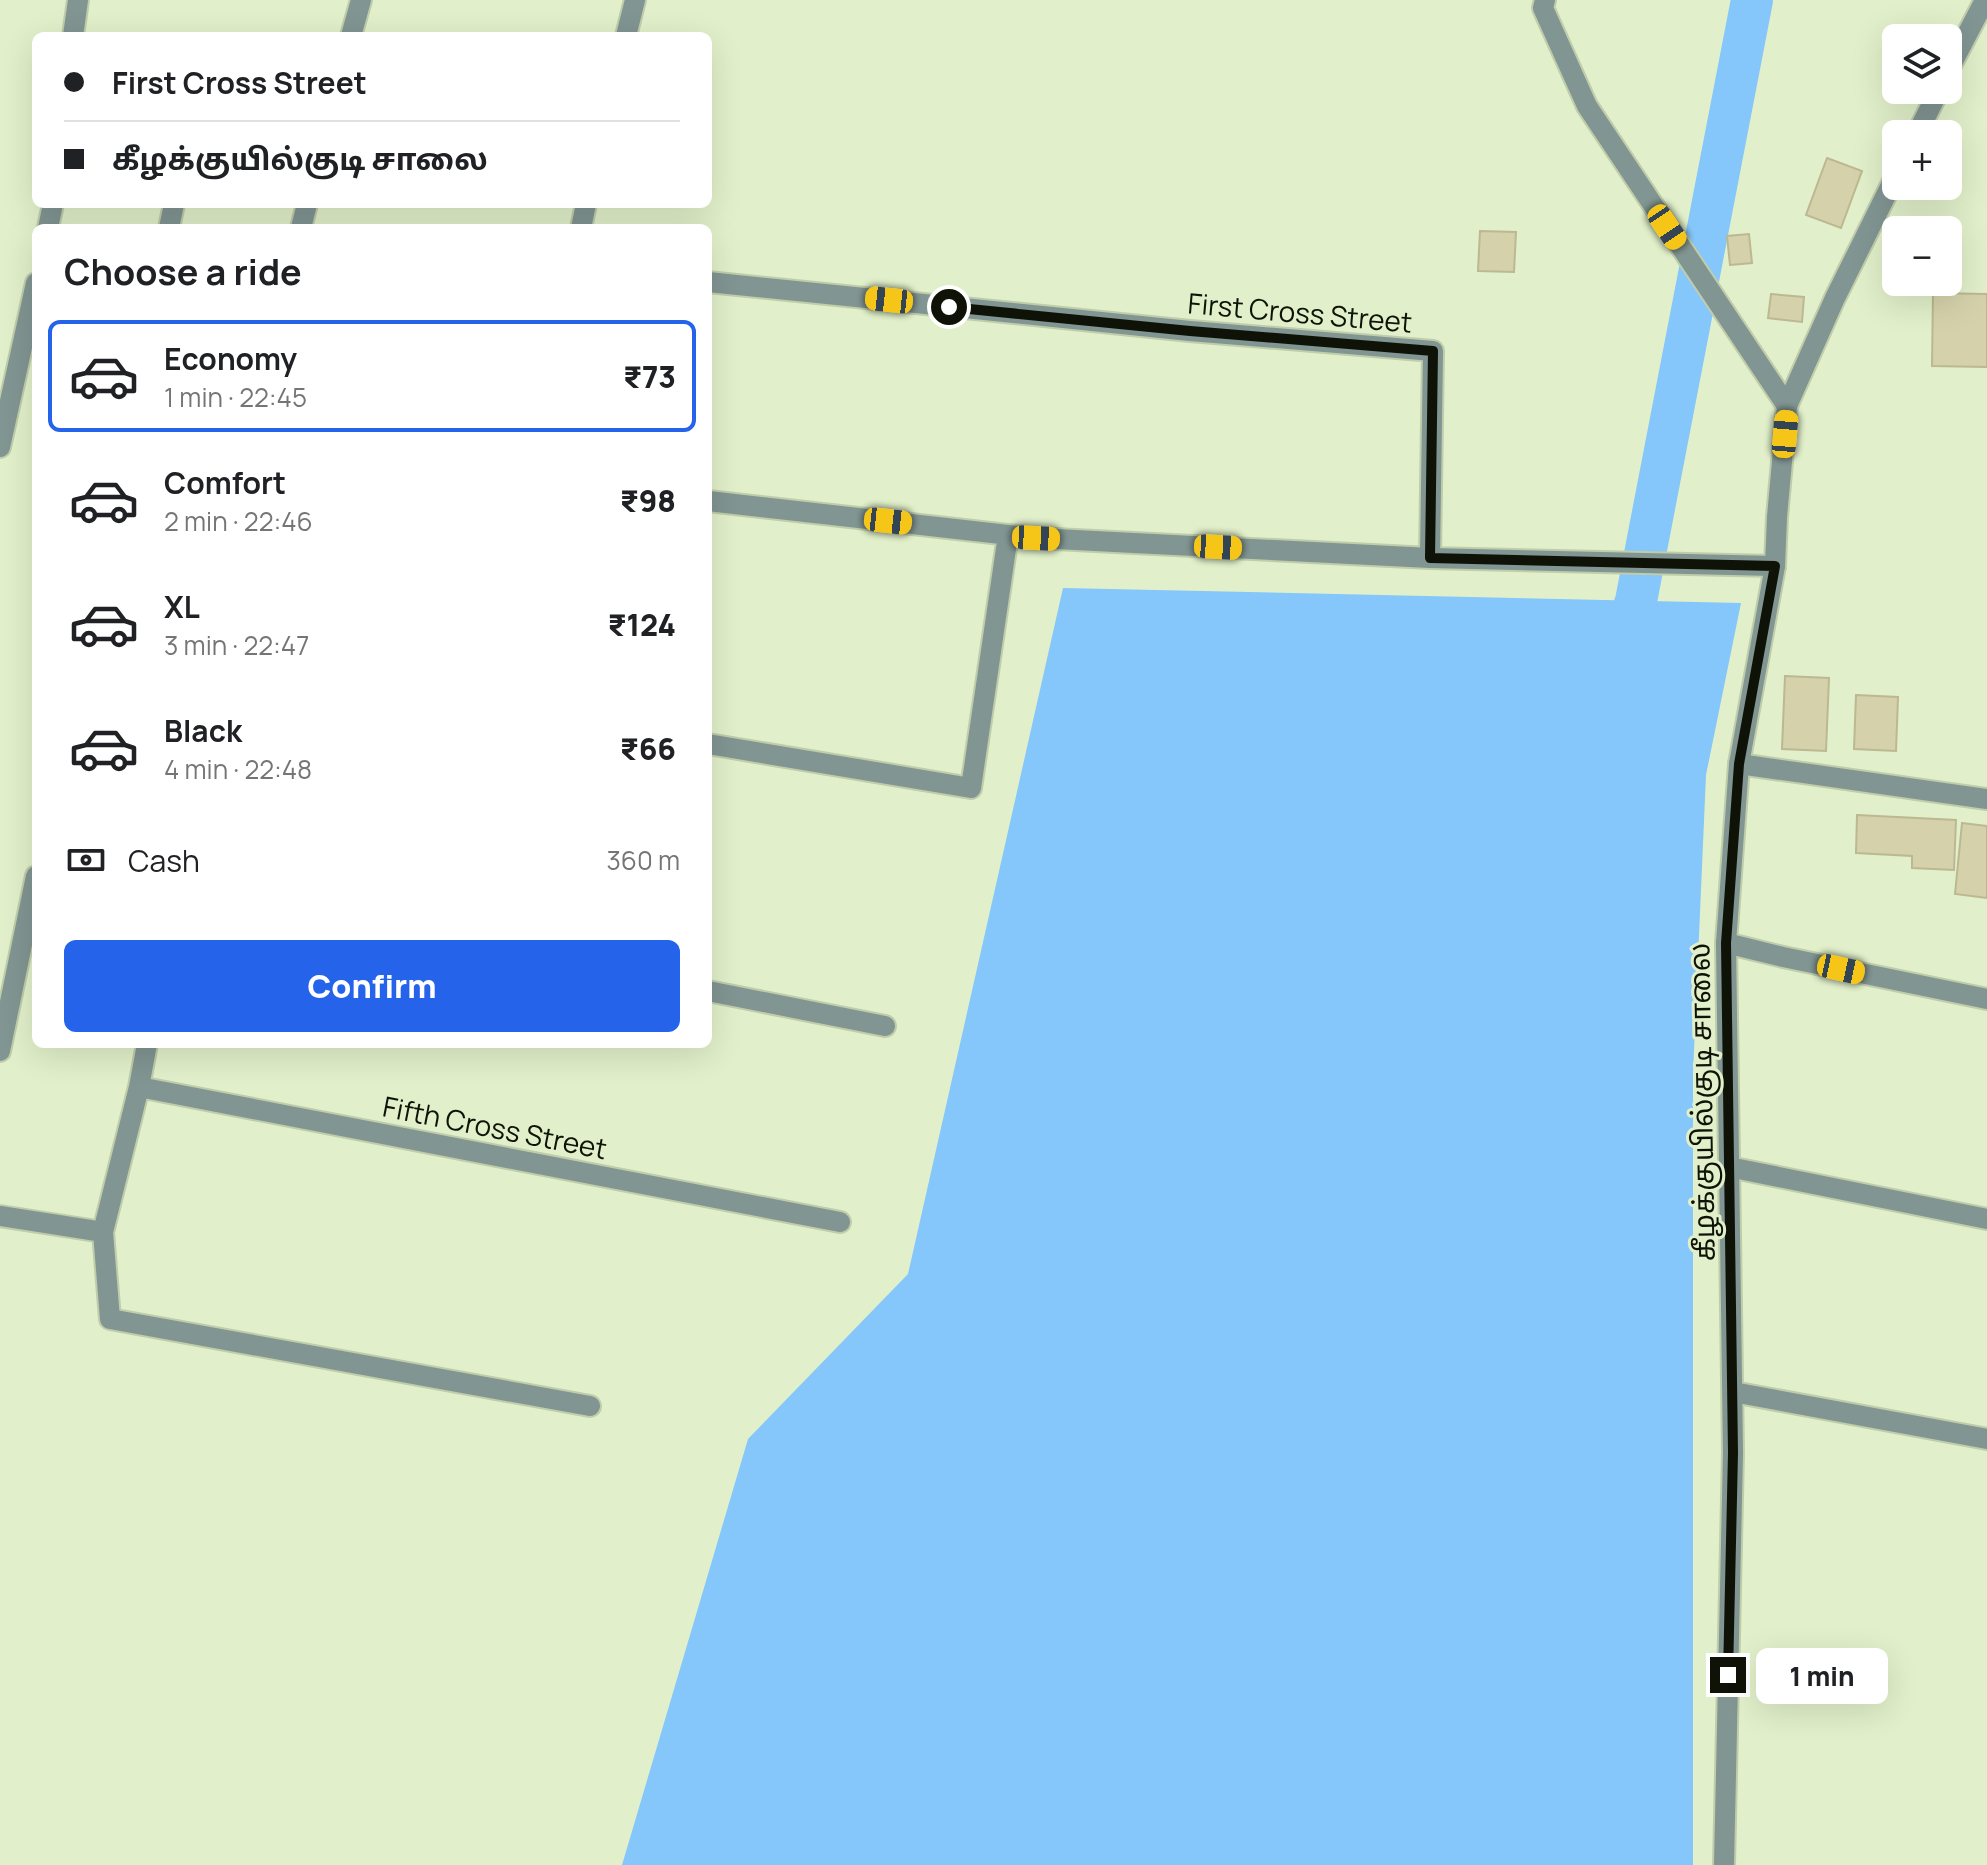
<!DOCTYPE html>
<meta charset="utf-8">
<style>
:root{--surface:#fff;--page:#f2f2f2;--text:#202124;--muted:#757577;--line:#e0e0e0;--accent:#2563eb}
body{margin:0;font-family:Manrope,"Noto Sans Tamil",sans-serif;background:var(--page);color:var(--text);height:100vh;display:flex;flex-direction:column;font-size:30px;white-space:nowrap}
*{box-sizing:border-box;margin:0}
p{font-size:26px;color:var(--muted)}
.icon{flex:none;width:44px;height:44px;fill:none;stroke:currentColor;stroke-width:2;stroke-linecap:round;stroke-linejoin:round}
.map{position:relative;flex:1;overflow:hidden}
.details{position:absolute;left:32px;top:224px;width:680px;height:824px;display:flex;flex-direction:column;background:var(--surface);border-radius:12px;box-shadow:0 8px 32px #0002}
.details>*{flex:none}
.hud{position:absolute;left:32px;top:32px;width:680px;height:176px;border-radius:12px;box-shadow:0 8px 32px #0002;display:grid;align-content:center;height:176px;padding:0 32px;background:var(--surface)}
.buttons{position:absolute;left:1882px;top:24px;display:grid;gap:16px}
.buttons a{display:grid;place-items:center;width:80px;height:80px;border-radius:12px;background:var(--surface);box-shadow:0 8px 32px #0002;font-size:40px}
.end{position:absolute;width:36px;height:36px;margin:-18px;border:10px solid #0f1307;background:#fff;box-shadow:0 0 0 4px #fff}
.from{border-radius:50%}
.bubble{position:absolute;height:56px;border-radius:12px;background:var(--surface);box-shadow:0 8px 32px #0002;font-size:26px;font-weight:800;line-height:56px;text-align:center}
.car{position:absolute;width:24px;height:48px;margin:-24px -12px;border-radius:10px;box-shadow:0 0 6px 2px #0007;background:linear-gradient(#f5c518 24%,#345 0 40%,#f5c518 0 76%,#345 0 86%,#f5c518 0)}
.hud b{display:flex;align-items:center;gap:28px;height:76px;font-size:30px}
.hud b+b{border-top:2px solid var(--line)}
.hud i{width:20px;height:20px;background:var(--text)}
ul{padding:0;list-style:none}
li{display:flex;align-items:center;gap:24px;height:112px;margin:0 16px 12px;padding:0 16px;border:4px solid transparent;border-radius:12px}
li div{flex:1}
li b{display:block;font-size:30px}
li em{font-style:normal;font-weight:800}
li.on{border-color:var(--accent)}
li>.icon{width:72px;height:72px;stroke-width:1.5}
h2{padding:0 32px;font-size:36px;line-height:96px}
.pay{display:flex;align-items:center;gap:20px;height:88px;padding:0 32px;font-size:30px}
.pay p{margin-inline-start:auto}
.button{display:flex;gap:16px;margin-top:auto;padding:16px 32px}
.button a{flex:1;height:92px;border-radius:12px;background:var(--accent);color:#fff;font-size:32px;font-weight:800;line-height:92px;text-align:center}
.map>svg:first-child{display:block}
</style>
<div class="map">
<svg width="1987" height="1865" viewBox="0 0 1987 1865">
<rect width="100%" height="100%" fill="#e1f0ca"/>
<path fill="#85c6fb" d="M1063,588L1741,603L1706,775L1693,1074V1865H622L748,1439L908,1274Z"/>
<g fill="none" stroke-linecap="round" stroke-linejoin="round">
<path stroke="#85c6fb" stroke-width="42" d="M1618,657L1636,601L1752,0"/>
</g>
<path fill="#d5d2ab" stroke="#bbb892" stroke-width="2" d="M1827,158L1862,171L1841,228L1806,215Z
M1480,231L1516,232L1514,272L1478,271Z
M1749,234L1752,263L1730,265L1727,236Z
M1933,293L1987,294V367L1932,366Z
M1771,294L1804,297L1802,322L1768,318Z
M1785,676L1829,678L1826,751L1782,749Z
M1856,695L1898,697L1896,751L1854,749Z
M1857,815L1956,820L1954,870L1912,868V856L1856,853Z
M1962,823L1987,826V898L1955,894Z"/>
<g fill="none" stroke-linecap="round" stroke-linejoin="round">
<defs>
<path id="minor" d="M1545,0L1543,8L1587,106L1787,406
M73,36L78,0
M351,36L361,0
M626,36L635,0
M48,228L53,204
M169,228L174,204
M301,228L307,204
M581,228L586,204
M708,282L1190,331L1433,351L1430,558L1775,566
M0,447L36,283
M708,501L1036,538L1430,558
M708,744L971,788L1008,535
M1739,764L1987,799
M1726,943L1783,957L1987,999
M708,991L885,1026
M0,1051L36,876
M139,1087L840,1222
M1729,1167L1987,1219
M0,1216L103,1232L139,1087L147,1044
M103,1232L110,1319L590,1406
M1733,1392L1987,1439"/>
<path id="tertiary" d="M1948,71L1985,0
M1917,134L1939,90
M1724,1865L1733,1453L1726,943L1739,764L1775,566L1777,517L1787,406L1835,298L1896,175"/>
</defs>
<use href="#minor" stroke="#bfcdab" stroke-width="24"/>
<use href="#tertiary" stroke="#bfcdab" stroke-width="24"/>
<use href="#minor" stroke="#819592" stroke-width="20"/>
<use href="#tertiary" stroke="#819592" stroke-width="20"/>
</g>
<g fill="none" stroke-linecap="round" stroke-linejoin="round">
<path stroke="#0f1307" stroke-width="10" d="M949,307L1190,331L1433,351L1430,558L1775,566L1739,764L1726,943L1733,1453L1728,1675"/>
</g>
<g text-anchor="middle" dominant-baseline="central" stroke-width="6" stroke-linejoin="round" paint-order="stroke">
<g font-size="28" fill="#0f1307" stroke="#e1f0ca">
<text transform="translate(1300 312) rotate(5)">First Cross Street</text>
<text transform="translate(1701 1102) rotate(-91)">கீழக்குயில்குடி சாலை</text>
<text transform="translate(495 1127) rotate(11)">Fifth Cross Street</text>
</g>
</g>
</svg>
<div class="buttons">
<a><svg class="icon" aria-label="layers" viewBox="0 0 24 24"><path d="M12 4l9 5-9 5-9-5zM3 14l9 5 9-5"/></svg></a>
<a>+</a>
<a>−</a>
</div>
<i class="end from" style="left:949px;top:307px"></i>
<i class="end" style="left:1728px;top:1675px"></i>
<div class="bubble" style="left:1756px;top:1648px;width:132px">1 min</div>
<i class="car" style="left:1667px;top:227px;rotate:146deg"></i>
<i class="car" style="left:889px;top:300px;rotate:276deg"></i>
<i class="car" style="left:1785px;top:434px;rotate:5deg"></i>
<i class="car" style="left:888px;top:521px;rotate:96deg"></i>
<i class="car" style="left:1036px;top:538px;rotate:93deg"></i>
<i class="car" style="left:1218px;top:547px;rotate:93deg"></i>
<i class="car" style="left:1841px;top:969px;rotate:102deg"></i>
<div class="hud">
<b><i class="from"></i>First Cross Street</b>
<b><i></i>கீழக்குயில்குடி சாலை</b>
</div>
<section class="details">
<h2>Choose a ride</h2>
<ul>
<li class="on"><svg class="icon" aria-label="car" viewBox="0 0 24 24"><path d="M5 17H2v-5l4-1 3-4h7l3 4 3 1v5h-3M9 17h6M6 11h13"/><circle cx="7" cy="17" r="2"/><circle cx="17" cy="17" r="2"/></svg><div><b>Economy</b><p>1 min · 22:45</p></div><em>₹73</em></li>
<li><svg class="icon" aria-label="car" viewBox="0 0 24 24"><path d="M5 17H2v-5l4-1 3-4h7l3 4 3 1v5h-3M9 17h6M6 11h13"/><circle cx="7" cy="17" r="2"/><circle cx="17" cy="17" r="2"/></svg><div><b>Comfort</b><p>2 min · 22:46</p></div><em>₹98</em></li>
<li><svg class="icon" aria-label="car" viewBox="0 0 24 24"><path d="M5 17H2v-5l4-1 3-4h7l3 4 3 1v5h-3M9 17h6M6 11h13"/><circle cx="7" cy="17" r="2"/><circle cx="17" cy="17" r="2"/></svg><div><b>XL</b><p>3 min · 22:47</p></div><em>₹124</em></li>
<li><svg class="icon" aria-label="car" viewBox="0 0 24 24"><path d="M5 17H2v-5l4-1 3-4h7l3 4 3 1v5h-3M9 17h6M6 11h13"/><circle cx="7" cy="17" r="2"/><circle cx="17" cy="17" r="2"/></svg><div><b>Black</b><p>4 min · 22:48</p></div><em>₹66</em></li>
</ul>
<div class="pay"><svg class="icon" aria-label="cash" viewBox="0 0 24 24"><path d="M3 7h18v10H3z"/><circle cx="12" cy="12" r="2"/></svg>Cash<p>360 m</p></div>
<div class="button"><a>Confirm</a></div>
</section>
</div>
